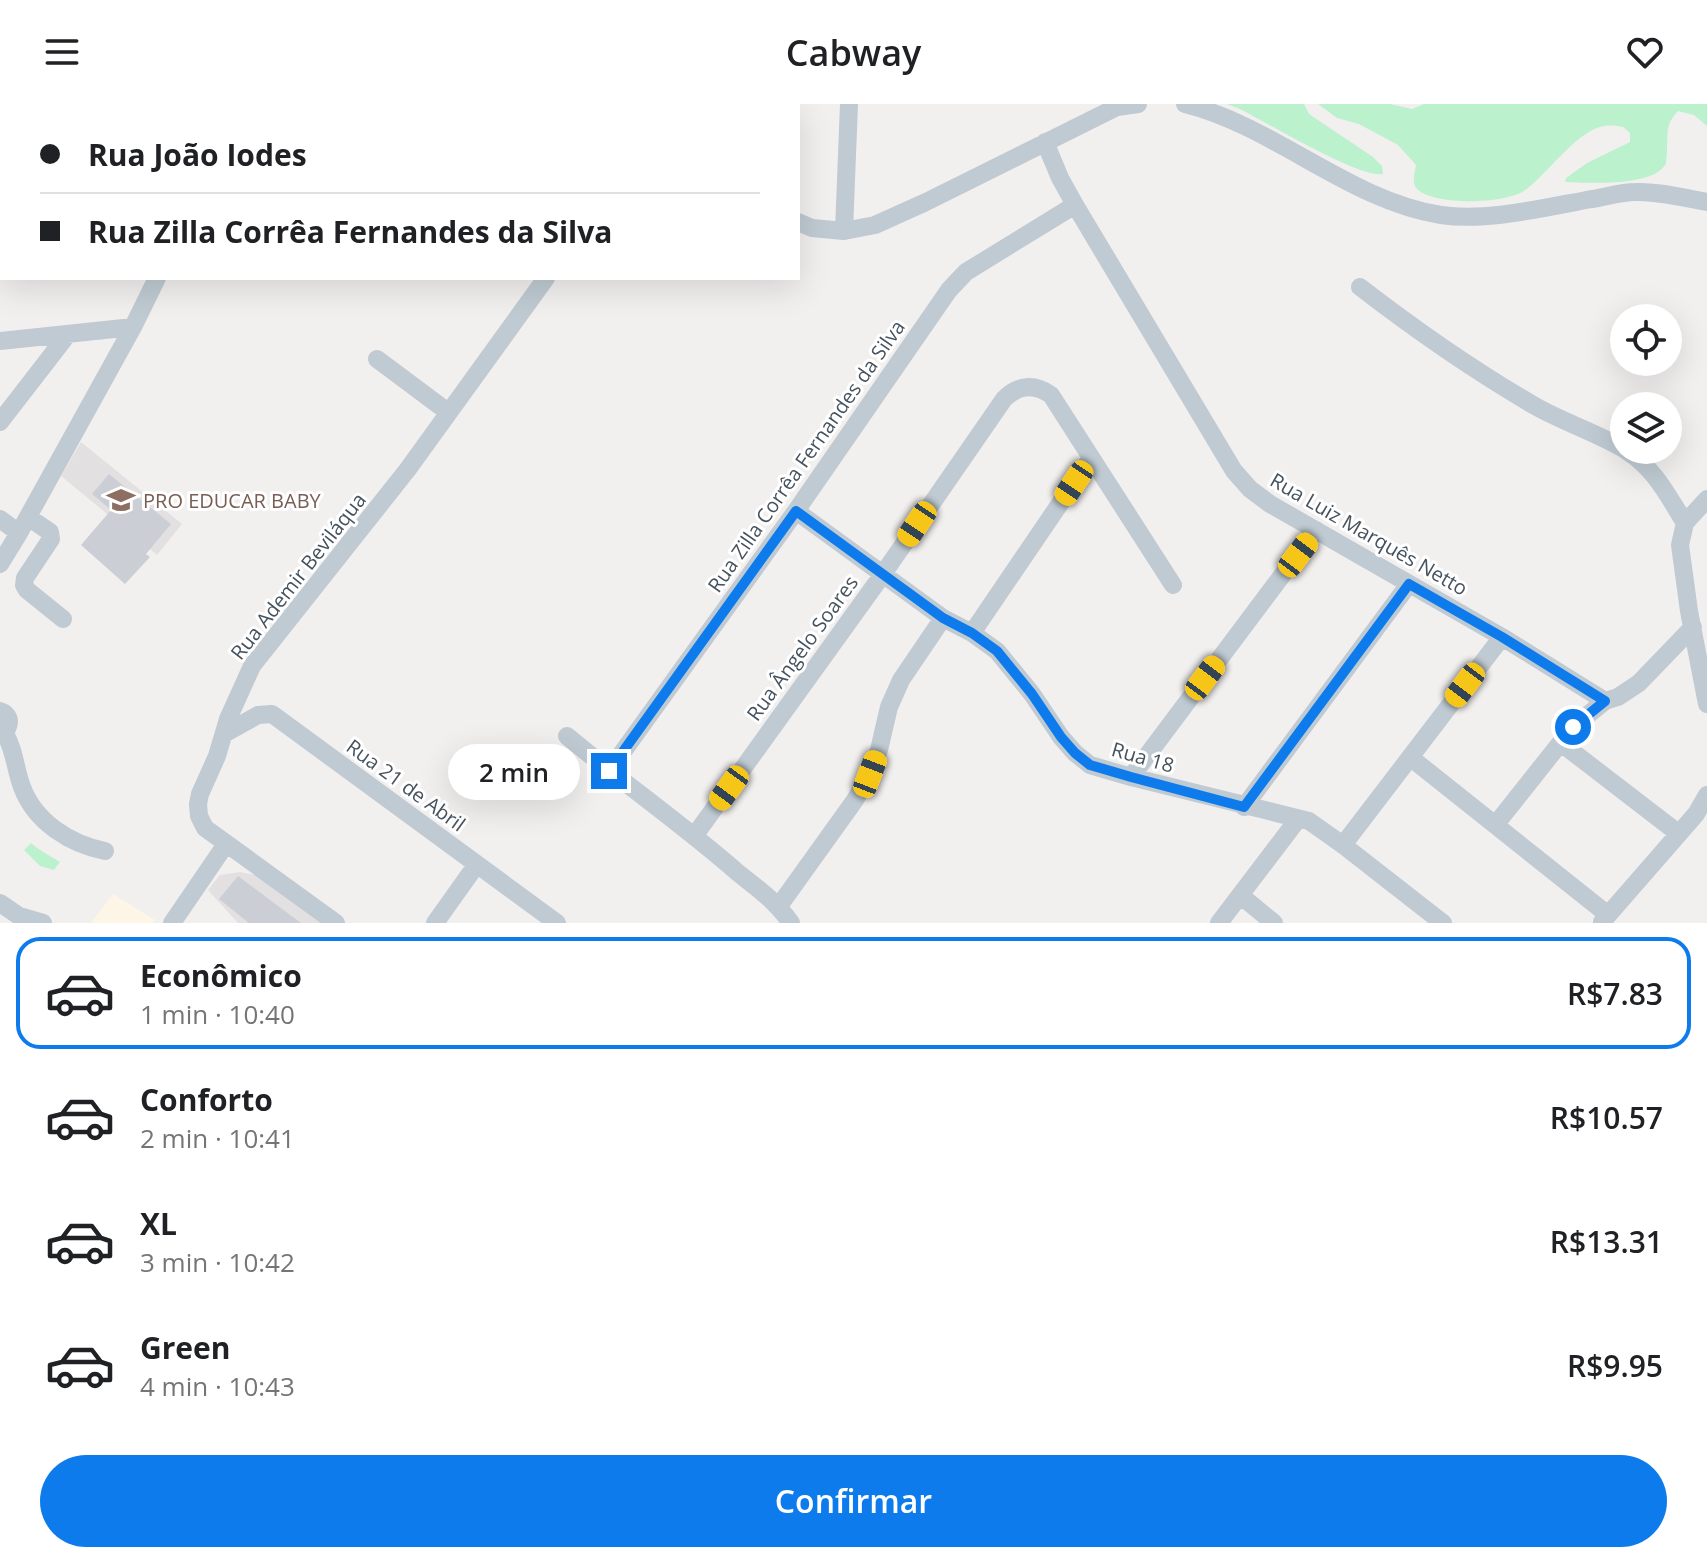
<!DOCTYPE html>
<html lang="pt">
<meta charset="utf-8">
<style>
:root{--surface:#fff;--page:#f2f2f2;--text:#202124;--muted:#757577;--line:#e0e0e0;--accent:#0e7bec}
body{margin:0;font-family:"Open Sans",sans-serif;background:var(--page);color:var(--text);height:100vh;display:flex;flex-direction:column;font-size:30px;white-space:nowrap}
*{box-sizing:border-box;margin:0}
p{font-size:26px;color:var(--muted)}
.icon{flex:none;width:44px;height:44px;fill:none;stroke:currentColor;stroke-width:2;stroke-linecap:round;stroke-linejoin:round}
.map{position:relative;height:819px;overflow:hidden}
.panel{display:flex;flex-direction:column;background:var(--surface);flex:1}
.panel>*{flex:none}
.top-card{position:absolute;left:0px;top:0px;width:800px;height:176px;box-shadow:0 8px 32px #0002;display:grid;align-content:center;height:176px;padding:0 40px;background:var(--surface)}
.buttons{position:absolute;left:1610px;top:200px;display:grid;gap:16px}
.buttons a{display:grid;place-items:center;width:72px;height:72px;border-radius:50%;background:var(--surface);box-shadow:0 8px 32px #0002;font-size:40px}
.end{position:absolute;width:36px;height:36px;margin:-18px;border:10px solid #0e7bec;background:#fff;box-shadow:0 0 0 4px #fff}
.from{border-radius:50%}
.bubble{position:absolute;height:56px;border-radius:28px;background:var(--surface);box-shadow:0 8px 32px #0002;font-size:26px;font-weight:600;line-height:56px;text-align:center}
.car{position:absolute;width:24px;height:48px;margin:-24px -12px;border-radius:10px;box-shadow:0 0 6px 2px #0007;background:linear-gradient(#f5c518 24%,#345 0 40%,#f5c518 0 76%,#345 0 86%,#f5c518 0)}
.top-card b{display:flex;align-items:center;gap:28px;height:76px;font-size:30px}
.top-card b+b{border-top:2px solid var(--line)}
.top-card i{width:20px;height:20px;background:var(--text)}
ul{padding:14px 0 0;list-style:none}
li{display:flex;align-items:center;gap:24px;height:112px;margin:0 16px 12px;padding:0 24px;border:4px solid transparent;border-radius:24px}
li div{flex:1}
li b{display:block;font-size:30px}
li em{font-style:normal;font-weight:600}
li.active{border-color:var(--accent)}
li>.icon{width:72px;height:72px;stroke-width:1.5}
.primary-button{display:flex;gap:16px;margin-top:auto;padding:16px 40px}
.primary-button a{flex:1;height:92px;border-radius:48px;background:var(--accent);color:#fff;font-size:32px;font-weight:600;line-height:92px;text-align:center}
header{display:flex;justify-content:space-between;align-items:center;height:104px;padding:0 40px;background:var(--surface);font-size:36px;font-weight:600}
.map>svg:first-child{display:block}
</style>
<header><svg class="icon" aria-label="menu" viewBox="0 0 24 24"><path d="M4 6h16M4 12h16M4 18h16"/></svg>Cabway<svg class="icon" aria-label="heart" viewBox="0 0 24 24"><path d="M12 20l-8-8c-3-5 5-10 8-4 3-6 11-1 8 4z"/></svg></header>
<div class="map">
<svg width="1707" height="819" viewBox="0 0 1707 819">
<rect width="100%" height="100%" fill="#f2efef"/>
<path fill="#fdf6e7" d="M113,790L155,816L153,819H91Z"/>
<path fill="#e3e0e1" d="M81,338L182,420L157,451L61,372Z
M240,768L256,771L322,819H238L208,786L220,771Z"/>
<path fill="#bbf2cd" d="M1227,0H1304L1309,10L1373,53L1382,62L1383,70C1360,75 1266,18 1240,5Z
M1318,0H1390L1412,5L1424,0H1707V22L1694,11L1678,7C1665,21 1668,28 1667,47C1667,48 1666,59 1666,59C1656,83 1587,79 1565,78L1566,74L1587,59L1630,38V29L1623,23C1617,22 1610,21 1604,22C1577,26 1546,72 1524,87C1504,100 1434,102 1417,85C1411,79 1415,68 1416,61L1398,41L1359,20L1337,14Z
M31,739C40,747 51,752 60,758L54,766L40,762L24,746Z"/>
<path fill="#cbced4" d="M109,370L171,420L146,450L150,453L125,480L81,441L111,406L92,390Z
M238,772L301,819H249L219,795Z"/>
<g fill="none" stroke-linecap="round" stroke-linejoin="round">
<path stroke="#bfcad2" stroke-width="18" d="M675,0L676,2
M1185,0C1274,22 1350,97 1441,111C1487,118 1547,103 1592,95C1606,93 1621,88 1635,88C1658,87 1684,94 1707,98
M239,2V0
M1045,38L1060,74L1075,101L1234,367L1250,385L1270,400L1502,533L1605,597
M798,118L812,124L844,127L875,121L926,98L1117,3L1138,0
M844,127L849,0
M0,131L2,130
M0,156L2,153
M1360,183C1417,227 1473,266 1535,302C1563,318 1595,328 1624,345
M0,237L133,223
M377,255L448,308
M0,318L68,230
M1625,346C1654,363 1668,392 1685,419
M1707,395L1685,419L1680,441L1689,507L1707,600
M796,407L943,514L972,529L997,547L1032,590L1061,633L1075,649L1090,661L1131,673L1309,717L1343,741L1443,819
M28,413L50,428L51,435L25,474L24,481L27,486L63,515
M0,415L19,429
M0,460L19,429L133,223L157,174
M972,529L1091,354
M0,607C9,610 11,617 7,625L0,630
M4,628C15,646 15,665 22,683C35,718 70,740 105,747
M224,630L258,611L272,610L557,819
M567,632C623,679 682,720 737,768C758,785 775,796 791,819
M1561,639L1678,729
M1411,654L1607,810
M609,667L796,407L949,186L966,168L1075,101
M1131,673L1316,426
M1244,703L1409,480
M1496,720L1573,623L1605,597L1618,593L1639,579L1693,523
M695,731L883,470L1004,295C1018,281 1034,279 1051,291L1173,481
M1343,741L1502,533
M1240,791L1274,819
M0,799L19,812L43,819
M779,802L855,696L870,670L879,646L889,603L901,576L943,514
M1602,818L1696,710L1707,691
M172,819L226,740
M336,819L205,724L199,712L198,700L200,690L217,652L228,615L252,562L408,365L546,174
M435,819L477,760
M1219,819L1298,715"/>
</g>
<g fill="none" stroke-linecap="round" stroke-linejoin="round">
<path stroke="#0e7bec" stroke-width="10" d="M609,667L796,407L943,514L972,529L997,547L1032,590L1061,633L1075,649L1090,661L1131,673L1244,703L1409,480L1502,533L1605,597L1573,623"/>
</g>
<defs>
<symbol id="school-bare" viewBox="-9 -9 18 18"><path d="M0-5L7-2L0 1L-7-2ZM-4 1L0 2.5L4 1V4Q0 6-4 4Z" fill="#8d6e63" stroke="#fff" stroke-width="2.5" paint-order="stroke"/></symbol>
</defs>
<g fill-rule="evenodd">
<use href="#school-bare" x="101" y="376" width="40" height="40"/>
</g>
<g text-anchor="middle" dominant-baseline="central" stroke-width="6" stroke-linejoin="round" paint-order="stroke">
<g font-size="20" fill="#46535e" stroke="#fff">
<text transform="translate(806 352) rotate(-55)">Rua Zilla Corrêa Fernandes da Silva</text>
<text transform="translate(1369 430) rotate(30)">Rua Luiz Marquês Netto</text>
<text transform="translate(298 472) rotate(-52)">Rua Ademir Beviláqua</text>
<text transform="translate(802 544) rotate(-54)">Rua Ângelo Soares</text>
<text transform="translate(1143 653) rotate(16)">Rua 18</text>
<text transform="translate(406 681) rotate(36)">Rua 21 de Abril</text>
</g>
<g font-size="20" fill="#785e54" stroke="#fff" text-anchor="start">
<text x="143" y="396">PRO EDUCAR BABY</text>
</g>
</g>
</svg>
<div class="buttons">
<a><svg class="icon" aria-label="locate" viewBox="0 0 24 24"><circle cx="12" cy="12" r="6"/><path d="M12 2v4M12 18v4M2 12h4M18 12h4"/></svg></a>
<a><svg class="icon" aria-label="layers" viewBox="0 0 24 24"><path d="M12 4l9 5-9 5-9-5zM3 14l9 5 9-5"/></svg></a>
</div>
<i class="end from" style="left:1573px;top:623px"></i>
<i class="end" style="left:609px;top:667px"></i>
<div class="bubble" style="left:448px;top:640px;width:132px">2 min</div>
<i class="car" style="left:1074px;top:379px;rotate:214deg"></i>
<i class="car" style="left:917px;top:420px;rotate:214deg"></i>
<i class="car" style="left:1298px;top:451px;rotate:37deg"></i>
<i class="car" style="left:1205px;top:574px;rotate:37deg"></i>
<i class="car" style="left:1465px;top:581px;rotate:217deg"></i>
<i class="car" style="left:870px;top:670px;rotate:21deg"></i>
<i class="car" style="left:729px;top:684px;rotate:216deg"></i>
<div class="top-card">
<b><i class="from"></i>Rua João Iodes</b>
<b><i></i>Rua Zilla Corrêa Fernandes da Silva</b>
</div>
</div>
<section class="panel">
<ul>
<li class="active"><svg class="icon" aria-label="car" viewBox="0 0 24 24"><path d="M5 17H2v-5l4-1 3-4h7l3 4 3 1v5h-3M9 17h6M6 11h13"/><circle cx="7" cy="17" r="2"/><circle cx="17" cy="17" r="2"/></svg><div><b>Econômico</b><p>1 min · 10:40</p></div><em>R$7.83</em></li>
<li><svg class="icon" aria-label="car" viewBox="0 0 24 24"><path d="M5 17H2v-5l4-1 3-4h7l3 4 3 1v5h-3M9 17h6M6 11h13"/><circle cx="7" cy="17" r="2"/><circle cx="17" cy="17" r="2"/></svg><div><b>Conforto</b><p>2 min · 10:41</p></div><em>R$10.57</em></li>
<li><svg class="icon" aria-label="car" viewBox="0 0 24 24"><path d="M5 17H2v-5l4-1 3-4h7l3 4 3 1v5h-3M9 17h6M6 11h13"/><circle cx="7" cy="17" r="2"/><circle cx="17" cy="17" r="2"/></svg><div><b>XL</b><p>3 min · 10:42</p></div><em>R$13.31</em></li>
<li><svg class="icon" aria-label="car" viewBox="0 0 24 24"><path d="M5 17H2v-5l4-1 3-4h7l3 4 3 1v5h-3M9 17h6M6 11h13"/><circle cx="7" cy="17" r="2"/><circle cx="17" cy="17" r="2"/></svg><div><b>Green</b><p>4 min · 10:43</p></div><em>R$9.95</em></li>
</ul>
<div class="primary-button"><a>Confirmar</a></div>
</section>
